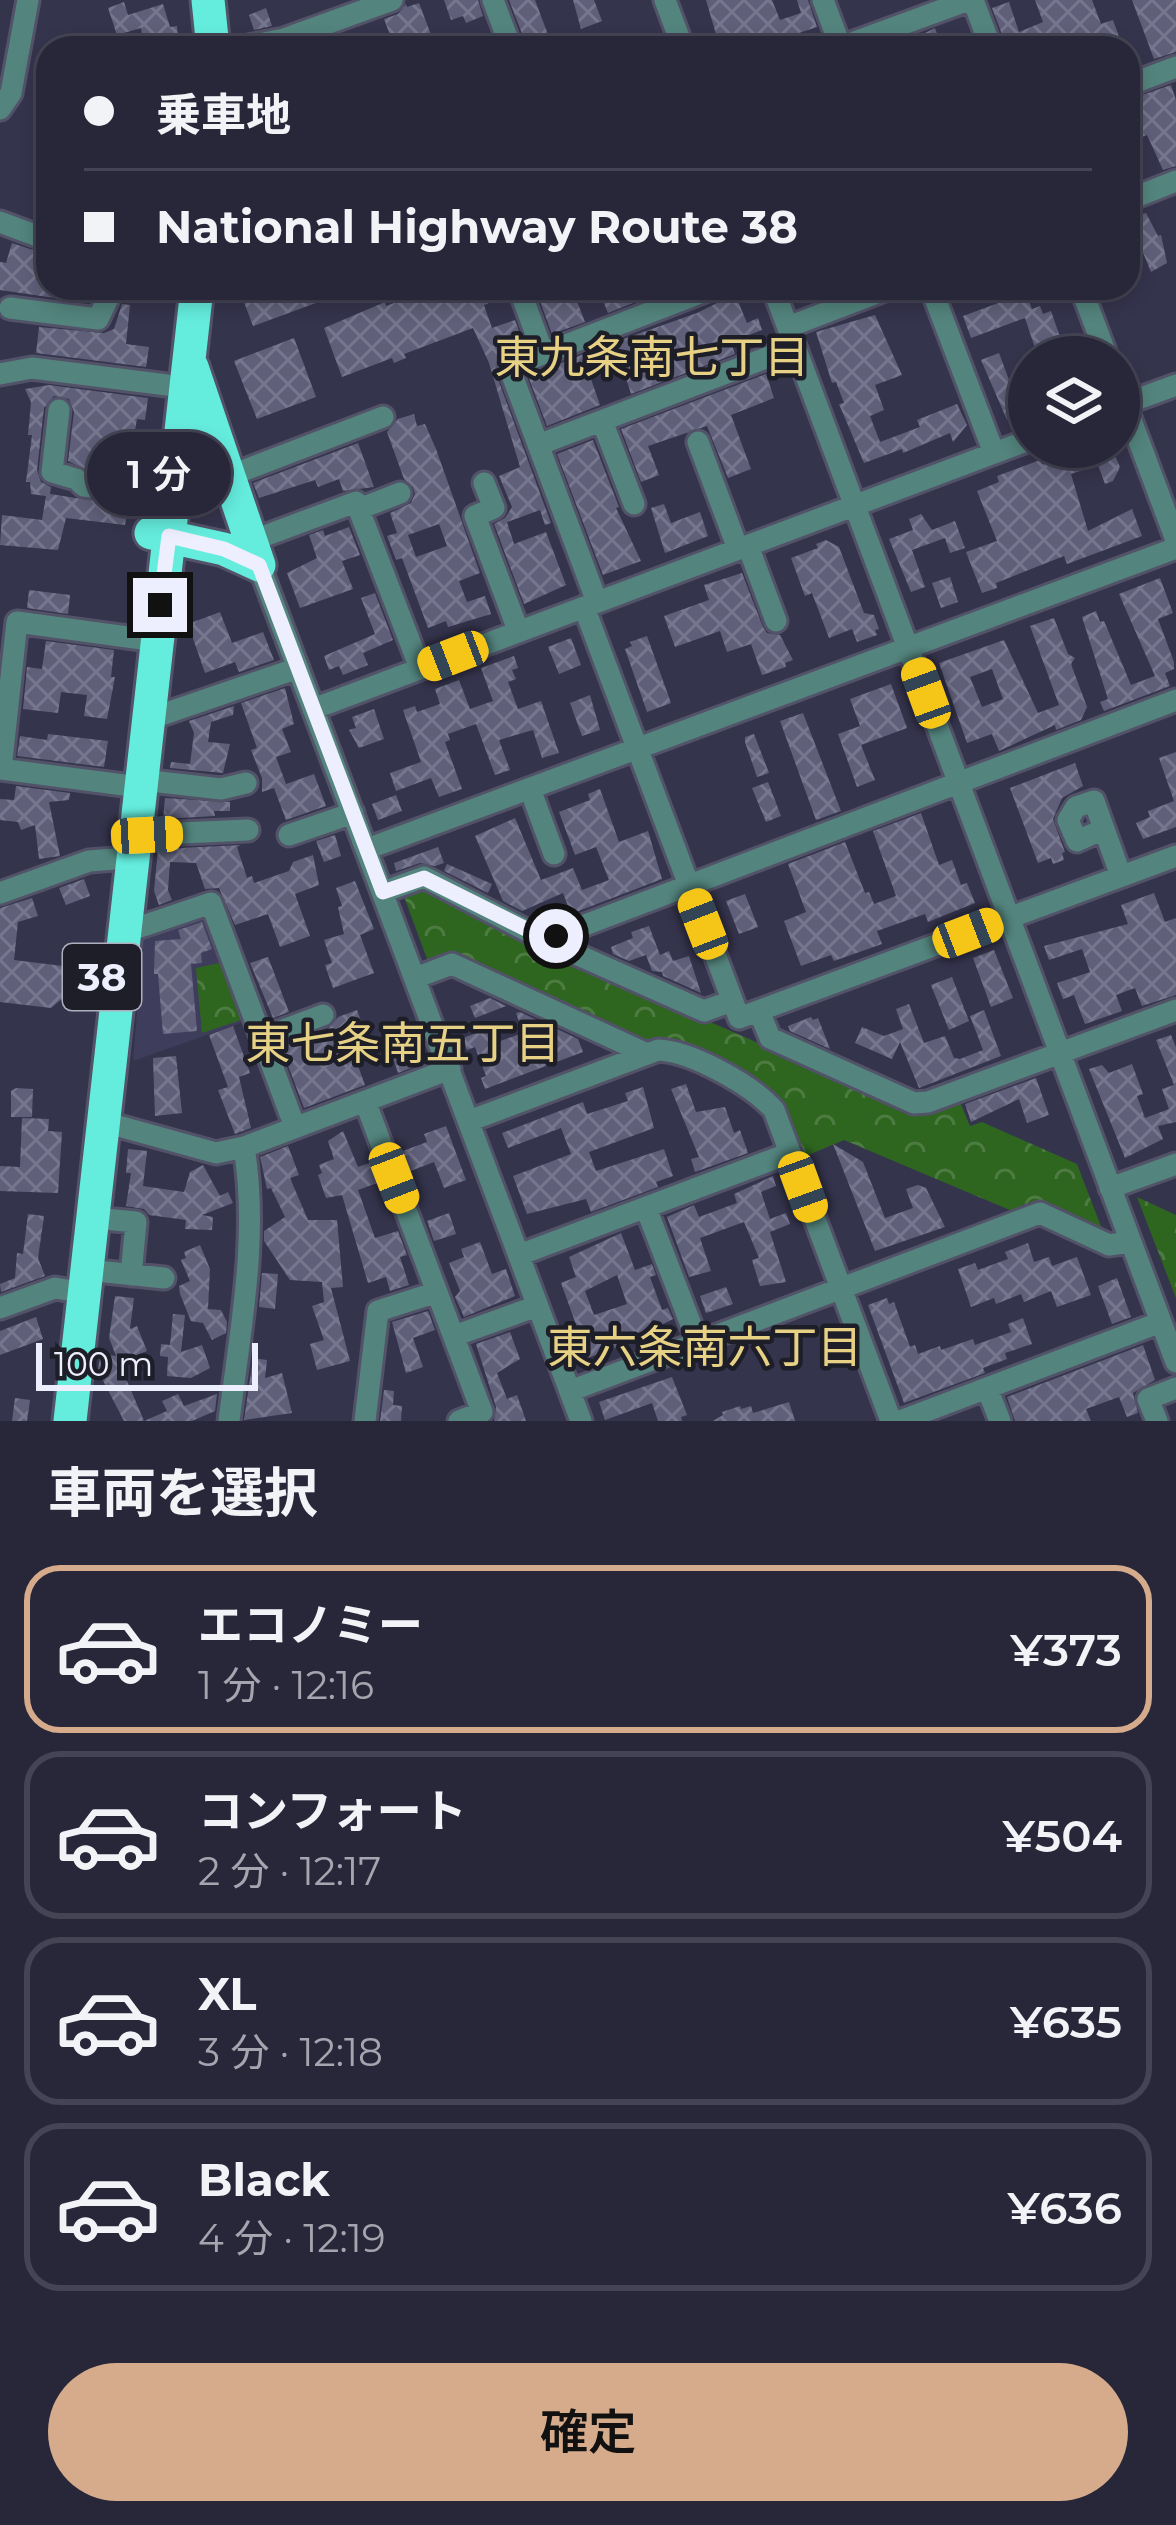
<!DOCTYPE html>
<html lang="ja">
<meta charset="utf-8">
<style>
:root{--surface:#28273a;--page:#343345;--text:#f1f3f6;--muted:#a5a5af;--line:#444454;--accent:#d6ab8b}
body{margin:0;font-family:Montserrat,"Noto Sans JP",sans-serif;background:var(--page);color:var(--text);height:100vh;display:flex;flex-direction:column;font-size:45px;white-space:nowrap}
*{box-sizing:border-box;margin:0}
p{font-size:39px;color:var(--muted)}
.icon{flex:none;width:66px;height:66px;fill:none;stroke:currentColor;stroke-width:2;stroke-linecap:round;stroke-linejoin:round}
.map{position:relative;height:1421px;overflow:hidden}
.sheet{display:flex;flex-direction:column;background:var(--surface);flex:1}
.sheet>*{flex:none}
.hud{position:absolute;left:36px;top:36px;width:1104px;height:264px;border-radius:36px;box-shadow:0 6px 18px #0003,0 0 0 3px var(--line);display:grid;align-content:center;height:264px;padding:0 48px;background:var(--surface)}
.controls{position:absolute;left:1008px;top:336px;display:grid;gap:24px}
.controls a{display:grid;place-items:center;width:132px;height:132px;border-radius:50%;background:var(--surface);box-shadow:0 6px 18px #0003,0 0 0 3px var(--line);font-size:60px}
.scale{position:absolute;left:36px;bottom:30px;width:222px;box-sizing:border-box;padding-left:12px;border:6px solid #edeefe;border-top:0;font-size:33px;line-height:42px;white-space:nowrap;color:#edeefe;-webkit-text-stroke:9px #1e1e29;paint-order:stroke}
.end{position:absolute;width:54px;height:54px;margin:-27px;border:15px solid #edeefe;background:#111;box-shadow:0 0 0 6px #111}
.from{border-radius:50%}
.bubble{position:absolute;height:84px;border-radius:42px;background:var(--surface);box-shadow:0 6px 18px #0003,0 0 0 3px var(--line);font-size:39px;font-weight:600;line-height:84px;text-align:center}
.car{position:absolute;width:36px;height:72px;margin:-36px -18px;border-radius:15px;box-shadow:0 0 9px 3px #0007;background:linear-gradient(#f5c518 24%,#345 0 40%,#f5c518 0 76%,#345 0 86%,#f5c518 0)}
.hud b{display:flex;align-items:center;gap:42px;height:114px;font-size:45px}
.hud b+b{border-top:3px solid var(--line)}
.hud i{width:30px;height:30px;background:var(--text)}
ul{padding:0;list-style:none}
li{display:flex;align-items:center;gap:36px;height:168px;margin:0 24px 18px;padding:0 24px;border:6px solid var(--line);border-radius:36px}
li div{flex:1}
li b{display:block;font-size:45px}
li em{font-style:normal;font-weight:600}
li.selected{border-color:var(--accent)}
li>.icon{width:108px;height:108px;stroke-width:1.5}
h2{padding:0 48px;font-size:54px;line-height:144px}
.button{display:flex;gap:24px;margin-top:auto;padding:24px 48px}
.button a{flex:1;height:138px;border-radius:72px;background:var(--accent);color:#111;font-size:48px;font-weight:600;line-height:138px;text-align:center}
.map>svg:first-child{display:block}
</style>
<div class="map">
<svg width="1176" height="1421" viewBox="0 0 1176 1421">
<defs>
<pattern id="park-crowns" width="20" height="18" patternUnits="userSpaceOnUse" patternTransform="scale(3)"><rect width="20" height="18" fill="#2e651f"/><path d="M2 6a3 3 0 1 1 6 0M12 15a3 3 0 1 1 6 0" fill="none" stroke="#4d7b41"/></pattern>
<pattern id="building-cross-hatch" width="8" height="8" patternUnits="userSpaceOnUse" patternTransform="scale(3)"><rect width="8" height="8" fill="#5f5f7a"/><path d="M0 0l8 8M0 8l8-8" fill="none" stroke="#76768e"/></pattern>
</defs>
<rect width="100%" height="100%" fill="#35344d"/>
<path fill="#3e3d5c" d="M205,910L249,1020L133,1061L143,940L151,929Z"/>
<path fill="url(#park-crowns)" d="M424,885L544,949L920,1114L960,1102L970,1126L982,1122L1077,1164L1102,1229L1030,1202L1012,1211L844,1140L799,1159L777,1097L667,1041L645,1048L452,960L430,967L402,891Z
M224,962L244,1019L202,1033L196,968Z
M1137,1197L1176,1215V1298Z"/>
<path fill="url(#building-cross-hatch)" fill-rule="evenodd" d="M444,0H478L483,16L466,23L463,16L451,20Z
M509,0H535L553,48H539L534,35L524,39Z
M573,0H594L602,21L581,29Z
M706,0H772L780,20L801,13L797,0H808L817,27L787,37L791,48H720Z
M1035,0H1092L1101,24L1113,20L1123,48H1007L992,8L1009,2L1019,32L1043,22Z
M1132,0H1176V52L1154,59Z
M124,2L128,15L163,4L170,27L177,26L179,48H144L141,28L117,35L108,8Z
M419,3L436,48H359L390,35L384,19L398,14L406,4L407,7Z
M266,8L272,26L254,30L249,15Z
M935,28L942,48H921L917,37Z
M1171,85L1176,100V166L1163,170L1147,135L1128,142V100Z
M1146,213L1158,236L1161,235L1167,263L1151,272L1129,219Z
M12,243L48,255V288H96L89,303L0,290V262L6,263Z
M266,288H354V289L253,326L242,297Z
M434,288H504L506,296L484,305L492,328L515,320L524,345L498,357L495,371L551,523L545,525L540,510L507,522L514,544L546,532L566,585L524,604L494,524L505,518L512,507L499,476L520,467L489,363L473,328L404,354L406,358L394,363L392,358L342,377L324,328L385,302L386,306Z
M535,288H572L585,322L552,334Z
M623,288H638L643,299L608,313L601,296Z
M996,288H1024L1032,309L1040,306L1043,314L1051,311L1067,357H1038L1025,318L971,338L963,316L1001,302Z
M735,294L747,323L758,318L762,330L731,342L735,354L631,394L615,342L697,313Z
M122,304L130,305L126,344L149,347L146,367L36,353L39,327L104,333L114,329Z
M875,315L902,375L875,385L884,410L870,416L880,442L920,427L917,420L957,404L967,425L953,442L950,433L903,453L902,449L864,463L839,404L844,403L836,382L832,383L816,332Z
M294,338L316,397L257,419L234,361Z
M594,350L603,374L591,379L600,405L547,426L528,376Z
M999,353L1012,388L1029,383V408L1007,420L981,360Z
M766,374L774,398L731,415L751,469L728,478L707,426L648,446L659,475L641,482L621,429Z
M49,385L148,398L145,420L137,419L134,436L114,433L111,474L90,472L68,461L74,412L69,399L54,396L44,408L37,470L41,482L51,487L50,494L128,506L125,525L66,518L58,550L0,545L2,515L42,520L46,496L31,494L30,482H26L32,435H28L31,402L25,389Z
M414,414L417,426L425,424L436,449L480,573L459,581L467,602L485,596L491,614L448,627L446,621L428,628L402,558L396,560L387,536L397,533L390,513L411,503L415,494L413,487L404,479L387,432L398,419ZM439,524L447,546L416,557L408,535Z
M593,440L619,507L616,508L641,561L603,575L557,454Z
M358,443L374,487L343,491L339,479L318,487L315,480L259,498L253,483Z
M1077,447H1111L1120,467L1113,481L1105,484L1098,465L1071,474L1088,531L1132,509L1142,536L1067,564L1064,556L996,583L997,588L982,593L966,552L997,541L977,491L999,482L997,476L1040,460L1042,464L1078,450Z
M664,504L671,523L700,512L708,536L665,553L651,508Z
M921,514L932,530L955,521L965,548L950,553L945,538L912,550L925,587L911,592L889,539L913,530L909,519Z
M349,527L360,555L342,561L353,589L300,608L287,573L317,558L309,535L323,530L325,536Z
M826,540L839,547L864,613L874,615L879,629L875,630L877,635L857,642L852,629L829,638L812,593L805,596L791,558L818,548L816,544Z
M742,573L763,627L767,633L780,635L793,660L785,663L786,667L762,675L751,644L727,652L720,631L675,647L664,616L709,600L704,585Z
M950,577L958,602L941,608L932,583Z
M1160,578L1173,613L1158,619L1174,662V669L1165,673L1170,686L1104,711L1100,702L1108,699L1082,617L1096,611L1100,622L1104,621L1131,685L1155,676L1119,594Z
M29,590L70,595L68,614L27,608Z
M375,593L393,640L363,653L368,665L343,675L339,666L329,670L324,656L375,634L361,598Z
M220,612L232,643L263,632L274,660L239,672L235,662L205,673L188,624Z
M1054,618L1068,654L1075,658L1071,664L1087,707L1081,720L1056,730L1055,725L999,751L992,734L967,743L939,663L1004,640L1038,713L1059,705L1030,626ZM992,669L1003,699L982,707L970,677Z
M647,636L671,703L647,712L625,649L632,646L630,642Z
M571,638L581,665L559,674L548,647Z
M46,641L114,650L111,677H115L107,719L84,716L87,695L61,692L58,713L23,709L27,667L42,669Z
M514,656L518,668L512,670L516,679L508,682L518,709L541,701L559,753L542,758L533,730L499,740L510,770L495,775L476,724L448,734L450,740L445,742L462,789L439,797L431,778L396,791L390,773L421,762L403,710L415,706L417,712L440,704L435,689L459,680L470,709L493,701L481,668Z
M891,684L907,728L861,745L875,780L857,787L838,734L860,726L850,699Z
M285,688L294,724L282,729L291,752L276,757L286,784L314,774L326,806L286,820L274,788L262,792V778L251,750L257,748L241,703Z
M590,695L600,730L582,736L570,703Z
M234,706L233,715L211,722L208,742L230,744L223,773L170,768L171,762L190,764L194,733L189,721Z
M374,709L384,739L359,748L349,730L356,728L352,717Z
M803,713L841,811L816,820L780,721Z
M48,734L108,741L104,767L17,756L20,736L47,740Z
M754,734L769,773L757,777L745,742V737Z
M1176,752V827L1143,839L1136,823L1150,817L1148,811L1174,801L1159,758Z
M1075,763L1083,786L1062,798L1053,819L1065,852L1062,853L1064,860L1053,864L1051,858L1038,863L1010,788Z
M768,782L781,816L766,822L752,788Z
M16,786L70,793L69,800L49,802L60,856L39,859L35,825L21,830L18,822L0,820V799L14,800Z
M600,789L619,842L648,831L662,879L571,914L563,893L522,911L503,901L475,836L515,818L541,880L573,868L582,890L609,880L596,847L575,855L559,812L590,800L588,794Z
M396,795L402,811L378,820L372,804Z
M165,798L230,802V811H214L215,816L163,819Z
M921,813L939,865L952,860L961,885L967,883L975,903L928,922L925,914L877,931L882,944L834,961L831,955L801,966L784,921L806,912L788,864L845,842L865,893L869,892L874,904L896,896L873,831Z
M335,835L341,856L324,862L316,841Z
M241,845L237,847L247,878L252,876L254,883L289,871L293,862L313,855L319,885L295,894L310,936L280,947L268,914L235,925L219,888L205,889L196,863L170,862L168,890L172,900L159,905L154,891L158,849Z
M438,847L444,863L435,866L420,863L396,871L394,863Z
M447,864L492,884L488,893L444,871Z
M84,879L90,896L66,905L59,888Z
M355,881L374,929L360,935L374,973L333,988L325,965L332,963L324,940L344,934L338,907L342,906L336,888Z
M1154,893L1165,922L1176,918V995L1142,1006L1135,988L1116,995L1122,1011L1085,1024L1074,995L1063,999L1057,983L1090,972L1082,949L1049,960L1044,946L1128,924L1121,905Z
M745,894L758,927L739,934L726,901Z
M32,898L38,916L18,922L14,960L79,968L77,986L51,1008L0,1002V908Z
M202,922L212,949L201,953L202,963L191,964L197,1031L163,1034L158,974H154L155,941L181,939L178,930Z
M649,926L660,955L669,951L673,961L689,956L701,993L663,976L662,972L652,971L646,955L629,961L613,954L611,947L633,938L631,932Z
M994,950L1013,998L991,1007L973,958Z
M268,957L289,1012L273,1018L250,963Z
M952,977L969,1021L949,1030L931,985Z
M490,998L506,1006L475,1018L470,1006Z
M909,1004L924,1043L945,1036L954,1058L960,1059L983,1050L970,1016L984,1010L1001,1056L919,1088L900,1042L892,1059L855,1043L862,1027L884,1036L903,1029L896,1009Z
M357,1010L364,1030L350,1035L352,1040L349,1041L365,1085L304,1108L281,1047L328,1029L338,1017Z
M520,1012L539,1021L542,1029L551,1026L578,1039L583,1052L485,1089L481,1078L486,1076L475,1047L467,1050L463,1038L487,1029L492,1044L523,1033L516,1013Z
M811,1017L813,1020L818,1018L830,1049L790,1031L788,1026Z
M404,1020L417,1057L422,1055L424,1063L398,1073L387,1040L391,1038L387,1026Z
M233,1026L250,1073L239,1077L251,1128L235,1134L218,1090L228,1087L209,1035Z
M1171,1035L1176,1047V1122L1158,1126L1163,1139L1125,1158L1089,1069L1102,1065L1109,1073L1132,1064L1143,1094L1137,1096L1145,1118L1169,1109L1162,1089L1174,1085L1156,1040Z
M176,1056L182,1113L155,1116L153,1058Z
M1036,1078L1049,1115L1027,1123L1019,1099L971,1122L965,1104Z
M686,1084L696,1112L725,1107L734,1133L740,1130L748,1153L695,1172L691,1159L699,1157L671,1089Z
M643,1087L654,1128L589,1152L596,1171L664,1149L673,1176L656,1182L658,1187L591,1212L586,1199L527,1214L513,1176L571,1154L561,1128L508,1148L502,1133L583,1102L587,1114L628,1101L625,1093Z
M16,1088L33,1089L32,1117H11V1091Z
M22,1118L49,1119L48,1131L62,1132L58,1193L0,1191V1166L20,1167Z
M446,1126L466,1180L444,1188L434,1162L408,1172L400,1152L427,1142L424,1134Z
M343,1131L358,1167L372,1162L380,1182L358,1190L375,1238L398,1231L407,1255L400,1257L409,1285L390,1291L386,1277L368,1283L342,1195L326,1198L318,1175L322,1173L319,1165L334,1159L328,1141Z
M833,1144L863,1162L885,1218L913,1208L906,1189L918,1185L926,1188L945,1227L875,1251Z
M288,1146L299,1175L290,1178L308,1220H337L343,1287L331,1288L350,1361L317,1370L310,1344L324,1340L312,1306L324,1302L322,1282L290,1280L264,1241V1231L285,1217L271,1188L267,1189L260,1157Z
M128,1149L147,1151L143,1186L184,1192L190,1172L203,1165L220,1196L228,1192L233,1203L202,1215L213,1217L212,1230L185,1229L186,1220L149,1215L144,1209L126,1206L131,1173H126Z
M773,1176L776,1186L761,1192L770,1219L786,1213L790,1224L770,1232L786,1282L760,1286L752,1260L759,1258L744,1222L700,1238L711,1271L689,1277L667,1217L694,1205L699,1217L737,1203L734,1194Z
M449,1213L456,1234L434,1241L427,1221Z
M28,1214L44,1216L38,1258L45,1276L1,1292L0,1284L15,1278L17,1253L23,1254Z
M621,1233L635,1270L652,1264L656,1275L650,1277L662,1310L668,1308L673,1319L657,1327L658,1332L582,1360L576,1343L582,1341L561,1283L576,1277L569,1257ZM617,1275L627,1304L594,1315L585,1291Z
M480,1242L492,1274L506,1269L515,1296L464,1317L455,1297L460,1291L449,1263L464,1257L461,1249Z
M1028,1243L1034,1262L1049,1257L1052,1266L1077,1257L1091,1295L1057,1307L1051,1291L1024,1302L1021,1294L996,1304L994,1298L971,1307L958,1269L975,1263L978,1270L1008,1259L1005,1252Z
M200,1245L210,1269L208,1309L221,1310L227,1322L226,1333L212,1340L203,1323L191,1321L180,1294L179,1286L190,1281L181,1260L186,1258L184,1252Z
M262,1273L278,1274L275,1309L259,1307Z
M1117,1278L1131,1317L1112,1324L1098,1286Z
M726,1287L733,1304L706,1313L700,1296Z
M115,1296L134,1298L130,1329L137,1326L147,1351L119,1362L144,1421H124L98,1371L100,1354L116,1356L109,1338Z
M887,1298L889,1304L894,1302L910,1347L915,1345L918,1354L940,1346L941,1350L973,1339L975,1345L1011,1332L1008,1324L1023,1318L1032,1344L1005,1353L1007,1359L983,1368L985,1373L904,1403L868,1305Z
M428,1311L435,1330L413,1338L423,1367L406,1373L392,1322Z
M173,1314L185,1315L181,1352L202,1345L210,1368L191,1378L167,1376L168,1357L160,1356L161,1344L170,1345Z
M36,1317L43,1339L0,1355V1331Z
M510,1332L520,1359L497,1373L507,1399L517,1395L526,1421H494L496,1407L476,1344Z
M1143,1345L1155,1380L1133,1393L1138,1413L1127,1417L1119,1397L1086,1409L1091,1421H1015L1007,1397Z
M253,1358L267,1360L265,1378L282,1373L292,1413L244,1420Z
M672,1377L687,1415L681,1417L682,1421H658L652,1403L605,1420L599,1402Z
M384,1390L394,1391L393,1405L402,1406L401,1421H380Z
M178,1394L184,1406L217,1394L215,1411L192,1421H144L167,1411L162,1401Z
M15,1398L30,1400L27,1421H12Z
M789,1402L795,1421H713L723,1415L722,1412L740,1406L741,1409L751,1406L753,1413Z"/>
<g fill="none" stroke-linecap="round" stroke-linejoin="round">
<defs>
<path id="minor" d="M493,0L511,48
M665,0L683,48
M823,0L841,48
M973,0L991,48
M238,48L284,39L392,0
M838,48L969,0
M1128,85L1176,67
M0,109L11,93L28,0
M1128,200L1176,181
M0,222L48,240
M177,288H178
M519,288L543,353
M773,288L1176,1362
M931,288L994,453
M1081,288L1107,357
M10,308L98,319L113,288
M788,327L890,288
M0,374L32,368L167,385
M1119,388L1176,540
M1119,406L1176,385
M59,410L52,472L76,479L84,486L155,494
M602,421L634,504
M698,442L738,549
M538,445L795,347
M229,476L383,417
M484,483L494,508L475,516L518,630
M359,509L400,493
M251,541L356,502L420,668
M748,546L776,621
M259,565L581,1421
M597,602L509,367L713,288
M584,607L739,1018L1176,856
M313,709L1029,440
M149,712L161,715L298,668
M0,769L124,785
M1,769L17,622L142,639
M142,780L221,789L246,783
M530,789L554,854
M1104,829L1094,801L1076,807L1068,820L1077,841L1104,829L1121,876
M136,835L248,830
M289,835L353,813
M367,849L1176,548
M383,892L424,877L535,935L556,936L1176,700
M0,893L89,861L115,859
M126,926L137,928L211,903L295,1127
M556,936L560,947L704,1011L732,1001
M415,978L452,964L647,1054
M759,1011L770,1038L914,1103L928,1102L1176,1010
M262,1038L323,1015
M365,1101L482,1412L459,1421
M469,1121L658,1050C691,1051 752,1085 774,1110L891,1421
M104,1122L216,1153L244,1147L450,1069
M1110,1188L1176,1164
M646,1208L698,1343
M93,1218L136,1222L131,1275
M519,1255L790,1153
M87,1270L164,1278
M0,1308L55,1288L67,1290
M454,1336L537,1306
M987,1388L1000,1421
M570,1391L1040,1213L1109,1245L1130,1242
M229,1421C240,1330 259,1238 244,1147
M365,1421L378,1311L437,1292
M900,1421L1161,1322
M1157,1421L1148,1399L1176,1388"/>
<path id="highway" d="M208,0L213,48
M192,367L259,565
M151,533L224,549L259,565
M70,1421L197,288"/>
</defs>
<use href="#minor" stroke="#525269" stroke-width="27"/>
<use href="#highway" stroke="#525269" stroke-width="39"/>
<use href="#minor" stroke="#53847d" stroke-width="21"/>
<use href="#highway" stroke="#64ecdd" stroke-width="33"/>
</g>
<g fill="none" stroke-linecap="round" stroke-linejoin="round">
<path stroke="#edeefe" stroke-width="15" d="M160,605L169,536L224,549L259,565L383,892L424,878L536,934L556,936"/>
</g>
<g text-anchor="middle" dominant-baseline="central" stroke-width="9" stroke-linejoin="round" paint-order="stroke">
<rect fill="#1e1e29" stroke="#afb0be" stroke-width="3" x="63" y="944" width="78" height="66" rx="9"/>
<g font-size="39" font-weight="bold" fill="#edeefe">
<text x="102" y="977">38</text>
</g>
<g font-size="45" fill="#e6d184" stroke="#1e1e29">
<text x="652" y="356">東九条南七丁目</text>
<text x="403" y="1042">東七条南五丁目</text>
<text x="705" y="1346">東六条南六丁目</text>
</g>
</g>
</svg>
<div class="controls">
<a><svg class="icon" aria-label="layers" viewBox="0 0 24 24"><path d="M12 4l9 5-9 5-9-5zM3 14l9 5 9-5"/></svg></a>
</div>
<div class="scale">100 m</div>
<i class="end from" style="left:556px;top:936px"></i>
<i class="end" style="left:160px;top:605px"></i>
<div class="bubble" style="left:87px;top:432px;width:144px">1 分</div>
<i class="car" style="left:453px;top:656px;rotate:249deg"></i>
<i class="car" style="left:926px;top:693px;rotate:340deg"></i>
<i class="car" style="left:147px;top:835px;rotate:87deg"></i>
<i class="car" style="left:703px;top:924px;rotate:339deg"></i>
<i class="car" style="left:968px;top:933px;rotate:69deg"></i>
<i class="car" style="left:394px;top:1178px;rotate:159deg"></i>
<i class="car" style="left:803px;top:1187px;rotate:160deg"></i>
<div class="hud">
<b><i class="from"></i>乗車地</b>
<b><i></i>National Highway Route 38</b>
</div>
</div>
<section class="sheet">
<h2>車両を選択</h2>
<ul>
<li class="selected"><svg class="icon" aria-label="car" viewBox="0 0 24 24"><path d="M5 17H2v-5l4-1 3-4h7l3 4 3 1v5h-3M9 17h6M6 11h13"/><circle cx="7" cy="17" r="2"/><circle cx="17" cy="17" r="2"/></svg><div><b>エコノミー</b><p>1 分 · 12:16</p></div><em>¥373</em></li>
<li><svg class="icon" aria-label="car" viewBox="0 0 24 24"><path d="M5 17H2v-5l4-1 3-4h7l3 4 3 1v5h-3M9 17h6M6 11h13"/><circle cx="7" cy="17" r="2"/><circle cx="17" cy="17" r="2"/></svg><div><b>コンフォート</b><p>2 分 · 12:17</p></div><em>¥504</em></li>
<li><svg class="icon" aria-label="car" viewBox="0 0 24 24"><path d="M5 17H2v-5l4-1 3-4h7l3 4 3 1v5h-3M9 17h6M6 11h13"/><circle cx="7" cy="17" r="2"/><circle cx="17" cy="17" r="2"/></svg><div><b>XL</b><p>3 分 · 12:18</p></div><em>¥635</em></li>
<li><svg class="icon" aria-label="car" viewBox="0 0 24 24"><path d="M5 17H2v-5l4-1 3-4h7l3 4 3 1v5h-3M9 17h6M6 11h13"/><circle cx="7" cy="17" r="2"/><circle cx="17" cy="17" r="2"/></svg><div><b>Black</b><p>4 分 · 12:19</p></div><em>¥636</em></li>
</ul>
<div class="button"><a>確定</a></div>
</section>
